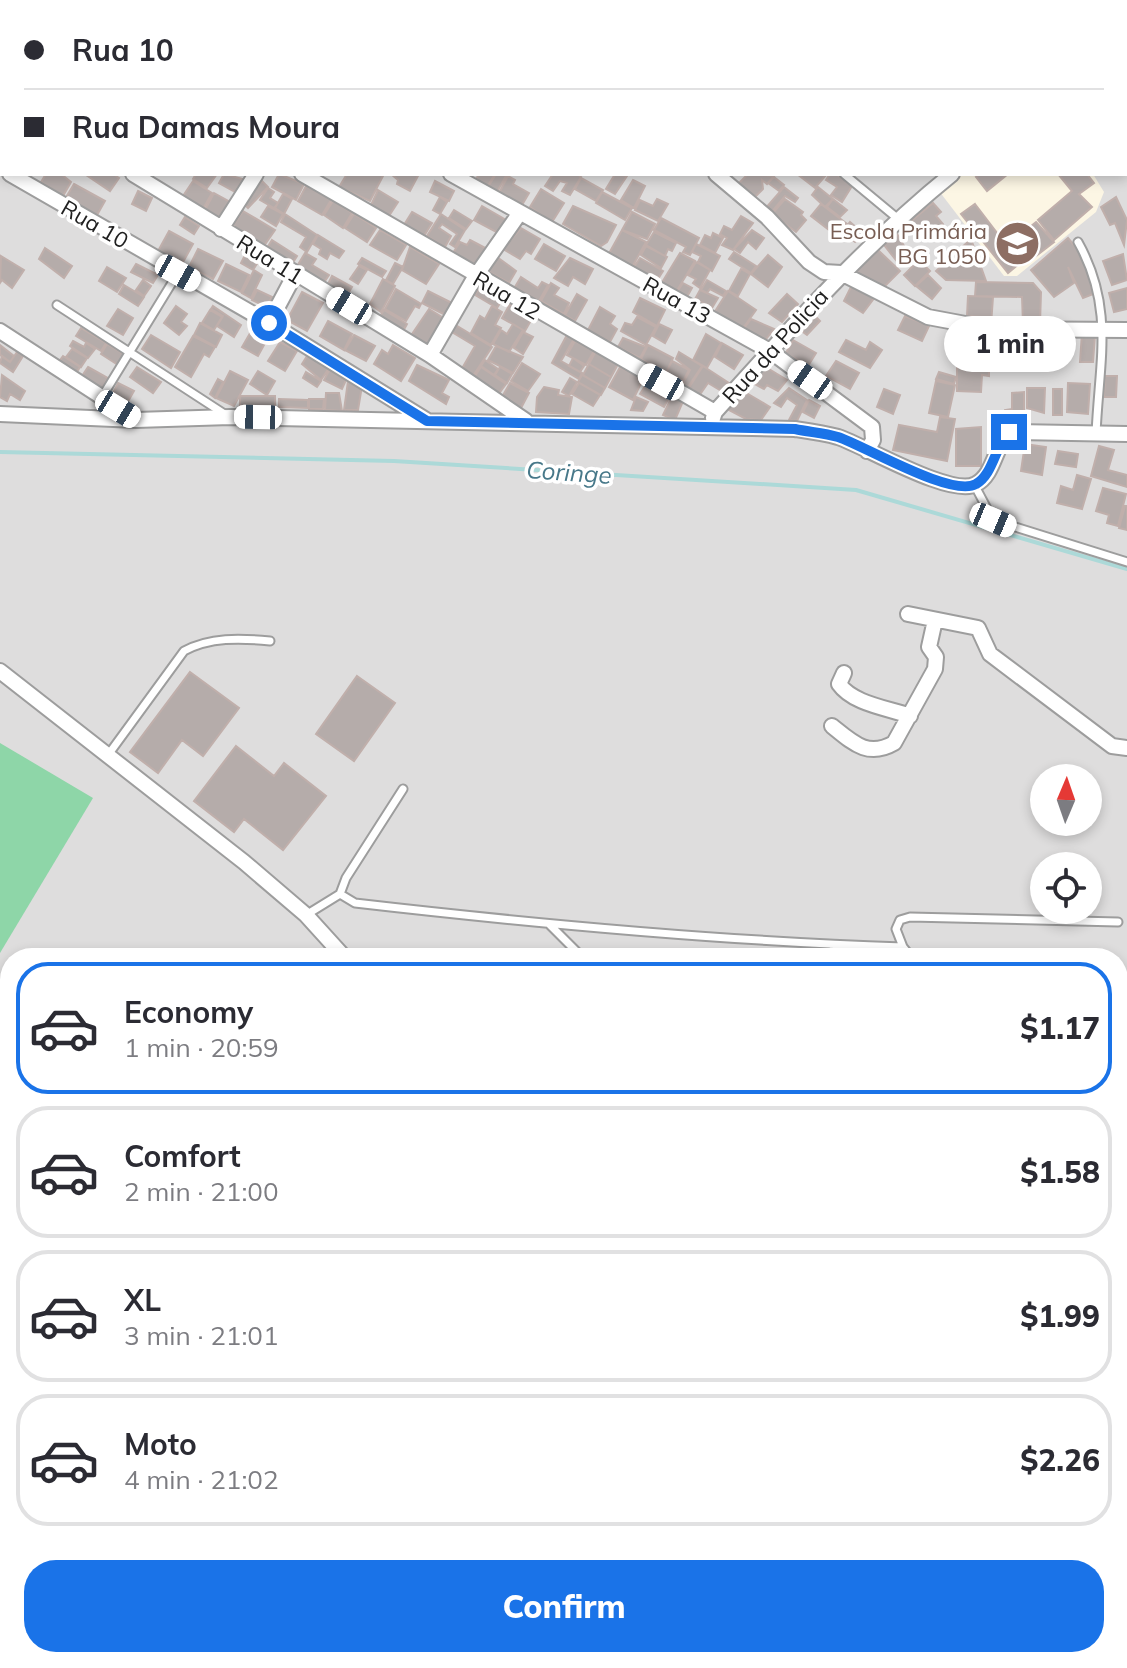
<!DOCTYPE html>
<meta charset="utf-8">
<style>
:root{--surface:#fff;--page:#f2f2f3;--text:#2b2b33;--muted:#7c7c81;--line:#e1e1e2;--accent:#1a73e8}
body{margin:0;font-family:Mulish,sans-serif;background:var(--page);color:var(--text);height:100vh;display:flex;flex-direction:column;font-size:30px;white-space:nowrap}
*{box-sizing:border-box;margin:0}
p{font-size:26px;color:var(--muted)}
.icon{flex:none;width:44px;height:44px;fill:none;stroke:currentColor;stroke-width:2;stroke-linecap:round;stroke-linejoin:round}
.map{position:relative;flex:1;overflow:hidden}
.side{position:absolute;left:0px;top:948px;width:1128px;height:720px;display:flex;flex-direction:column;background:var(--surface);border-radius:32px 32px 0 0;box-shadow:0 4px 12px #0003}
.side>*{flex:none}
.guide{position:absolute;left:0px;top:0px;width:1128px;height:176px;box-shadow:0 4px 12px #0003;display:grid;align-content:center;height:176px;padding:0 24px;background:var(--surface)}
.needle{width:52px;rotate:2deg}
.buttons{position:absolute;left:1030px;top:764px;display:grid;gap:16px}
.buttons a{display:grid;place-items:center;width:72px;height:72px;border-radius:50%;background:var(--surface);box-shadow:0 4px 12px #0003;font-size:40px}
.end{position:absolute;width:36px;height:36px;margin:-18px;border:10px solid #1a73e8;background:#fff;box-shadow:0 0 0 4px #fff}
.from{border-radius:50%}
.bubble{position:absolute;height:56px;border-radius:28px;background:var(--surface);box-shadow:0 4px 12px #0003;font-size:26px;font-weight:800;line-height:56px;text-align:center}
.car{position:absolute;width:24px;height:48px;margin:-24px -12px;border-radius:10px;box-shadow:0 0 6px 2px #0007;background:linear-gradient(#fff 24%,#345 0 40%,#fff 0 76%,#345 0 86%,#fff 0)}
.guide b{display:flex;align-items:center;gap:28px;height:76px;font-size:30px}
.guide b+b{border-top:2px solid var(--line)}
.guide i{width:20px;height:20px;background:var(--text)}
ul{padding:14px 0 0;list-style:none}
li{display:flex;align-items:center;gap:24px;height:132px;margin:0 16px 12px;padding:0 8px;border:4px solid var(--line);border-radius:32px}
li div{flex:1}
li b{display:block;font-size:30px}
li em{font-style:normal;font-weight:800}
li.active{border-color:var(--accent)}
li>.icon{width:72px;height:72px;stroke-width:1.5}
.primary-button{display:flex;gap:16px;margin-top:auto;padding:16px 24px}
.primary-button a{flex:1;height:92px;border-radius:32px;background:var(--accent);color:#fff;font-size:32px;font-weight:800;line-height:92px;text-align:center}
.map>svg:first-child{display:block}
</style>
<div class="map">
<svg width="1127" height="1668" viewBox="0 0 1127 1668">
<rect width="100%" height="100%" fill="#f0ebe8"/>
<path fill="#dedddd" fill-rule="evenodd" d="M0,0H1127V1668H0ZM2,2H1126V174H2ZM1044,778H1088V822H1044ZM1044,866H1088V910H1044ZM10,958H1118V1658H10Z"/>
<path fill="#fcf6e4" d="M952,174H1093L1104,192L1096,212L1017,276H1004L936,187Z"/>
<path fill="#8ed6a8" d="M0,743L93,798L0,953Z"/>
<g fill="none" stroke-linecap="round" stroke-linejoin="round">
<path stroke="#acd9d8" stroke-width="4" d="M0,452L394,461L856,490L1127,569"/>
</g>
<path fill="#b5acaa" stroke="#c0afab" stroke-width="2" d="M371,0H422L369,2Z
M46,174H61L71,182L63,196L41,182Z
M113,174L119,178L110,191L86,175Z
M196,174H217L207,188L193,179Z
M224,174L243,179L235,192L219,183Z
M279,174L304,184L296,200L272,187Z
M347,174H379L383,176L370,201L339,187Z
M391,174H419L410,191L397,184L398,180Z
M479,174H495L487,187L475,181Z
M496,174H507L497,192L488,187Z
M553,174H577L581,177L570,195L562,191L567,183L560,181L553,191L545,186Z
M615,174L627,176L615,194L606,189Z
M748,174L774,176L767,184L762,180L763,189L752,200L736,186Z
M797,174H827L815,188Z
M830,174H836L852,186L842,202L831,195L837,187L826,180Z
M980,174H1008L987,191L976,177Z
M1058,174H1087L1094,183L1079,194L1092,207L1054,240L1038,220L1072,191Z
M508,176L515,180L513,184L529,193L522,205L499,193Z
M774,177L784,185L779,191L768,183Z
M581,178L603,190L596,201L575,189Z
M633,180L645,186L634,208L621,200Z
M193,181L212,193L203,209L183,196Z
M262,181L268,187L248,208L243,203Z
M435,181L454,191L449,201L430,192Z
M74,184L105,201L96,217L65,199Z
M306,186L331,200L322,215L298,201Z
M784,187L798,198L795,202L785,196L770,214L764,210Z
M818,187L833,199L825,207L812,195Z
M268,188L274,192L270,198L278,203L274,208L260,200Z
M541,189L564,203L552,222L530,207Z
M378,190L398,202L389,216L371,205Z
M138,191L152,198L146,211L132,204Z
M602,192L632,208L625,220L596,203Z
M214,193L230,202L220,220L205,210Z
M283,194L292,199L284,214L275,208Z
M440,197L447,202L440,214L433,210Z
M1116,197L1127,220L1124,245L1115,223L1110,225L1101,207Z
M657,199L668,204L658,221L635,210L640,200L653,206Z
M785,199L803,212L801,215L806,220L796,232L772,214Z
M833,199L847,210L840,217L827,207Z
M333,201L352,213L343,228L324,215Z
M933,203L941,212L936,216L943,224L924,239L910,222Z
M821,204L847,224L837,236L811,216Z
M975,204L1020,263L1008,273L961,214Z
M268,206L283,214L276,226L261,217Z
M482,206L508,221L500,234L474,220Z
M573,206L616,225L607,242L601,246L563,224Z
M454,210L472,221L466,229L449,218Z
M243,211L275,230L264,246L232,227Z
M412,212L432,223L424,236L404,225Z
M632,212L655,224L647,239L622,230Z
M285,214L317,235L307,252L300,247L306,237L281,222Z
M354,214L376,228L367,242L345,228Z
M441,214L465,230L455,247L450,244L457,234L442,224L439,228L451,236L445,247L427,236Z
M741,216L753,223L733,250L722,245L727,238L720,234L724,226L732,230Z
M185,217L199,226L194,234L180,225Z
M661,218L699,238L690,255L683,252L686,247L654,230Z
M850,222L863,233L855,242L842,232Z
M1036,222L1054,242L1027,263L1010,243Z
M521,228L540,239L531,254L526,251L520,259L503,249Z
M380,230L406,245L397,260L370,245Z
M622,230L646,242L631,269L607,257Z
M752,230L764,238L756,249L748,242L740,253L734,249Z
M169,231L193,244L182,264L158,251Z
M654,232L676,243L672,251L668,249L665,256L646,245Z
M713,233L723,238L715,253L700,245L705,235L711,238Z
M897,234L910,256L899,264L884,245Z
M318,235L344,251L339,258L330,253L327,259L319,254L321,249L313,244Z
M1068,238L1084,257L1096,293L1083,298L1068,267L1074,283L1054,297L1031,270Z
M971,239L986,281L946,280L936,271Z
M272,240L297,256L292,264L267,248Z
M470,240L489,250L478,267L453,253L460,242L467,245Z
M544,244L565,256L556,271L535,259Z
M696,244L720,256L712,271L698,262L701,256L692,252Z
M646,246L667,257L661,268L641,255Z
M410,247L439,264L426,284L402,270Z
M45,248L72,266L64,278L39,259Z
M198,249L223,261L213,279L189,267Z
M878,250L900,271L881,290L854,272Z
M734,252L756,266L751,273L729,259Z
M305,253L316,259L312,265L329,275L323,284L296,268Z
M680,253L695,261L676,292L661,284Z
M1123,254L1127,280L1112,285L1103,261Z
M245,255L258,262L253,270L241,263Z
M768,255L782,267L768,287L751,274Z
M1,256L24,270L12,288L2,280L0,283Z
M497,257L516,271L509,283L487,271Z
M362,258L386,271L382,277L358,264Z
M570,258L593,269L585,284L573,277L568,286L554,278Z
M640,258L663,271L656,282L632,270Z
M919,260L930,271L915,286L904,275Z
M696,262L710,270L700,288L693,283L696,279L688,275Z
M395,263L403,267L393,284L386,280Z
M136,264L158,275L153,283L131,272Z
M226,264L249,275L241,292L218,281Z
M359,266L367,270L358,284L350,279Z
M107,267L126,278L117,292L99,281Z
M741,269L750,274L738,296L729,291Z
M254,270L262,275L251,298L242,293Z
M928,275L941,288L932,299L916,286Z
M332,276L352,287L346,297L327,286Z
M521,277L538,288L542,282L548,285L539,301L515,287Z
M383,279L395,286L381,312L370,304Z
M143,280L151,286L144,296L136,290Z
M707,280L726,291L723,296L710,289L707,293L701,290Z
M976,282L1033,283L1041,292L1040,324H1023L1022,297L975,296Z
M551,283L559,288L554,295L569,303L564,314L541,301Z
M683,283L692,288L687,297L677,292Z
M853,283L875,297L863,313L844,301Z
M481,284L504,297L497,308L475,295Z
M124,285L144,297L138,306L119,294Z
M1127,288V309L1114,312L1109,293Z
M396,289L421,304L419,308L415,306L406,321L385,309Z
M257,290L272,297L266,307L252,300Z
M700,290L718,298L712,308L695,299Z
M428,291L454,304L447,316L422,303Z
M728,291L756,310L741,331L714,313Z
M302,292L323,303L307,331L287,320Z
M577,294L587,300L575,321L565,315Z
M787,294L798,304L782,322L769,313Z
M968,296L993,297L991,325H981V317L967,316Z
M640,298L665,310L657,326L633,312Z
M510,304L533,317L525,331L502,318Z
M176,306L187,314L181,322L187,326L179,335L164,323Z
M213,306L241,325L234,337L217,326L223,316L211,309Z
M492,306L502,312L495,325L501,328L491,345L471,333L480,316L485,319Z
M600,307L615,316L610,324L617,329L610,342L588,330Z
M118,309L133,318L123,335L107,326Z
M429,309L447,320L428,349L410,337Z
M210,310L222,317L214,330L202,323Z
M384,310L407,324L402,333L378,319Z
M813,314L820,321L807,335L799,329Z
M905,316L929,326L922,341L898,330Z
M637,317L656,327L646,345L621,331L625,323L632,325Z
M751,319L774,329L763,343L742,331Z
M328,321L352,334L344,350L320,336Z
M200,323L222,335L216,347L194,335Z
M454,324L492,347L471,379L460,372L475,346L450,331Z
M513,324L523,330L509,352L493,344L501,330L507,334Z
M659,324L672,330L665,343L653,336Z
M81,328L106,343L101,351L76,336Z
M253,328L269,336L258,356L242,347Z
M523,332L533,337L523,354L514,348Z
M1038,333H1056L1058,355H1048V343H1038Z
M1082,333L1095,335L1093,362H1080Z
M706,334L721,343L707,368L693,360Z
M151,335L180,352L171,368L142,349Z
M354,335L375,346L366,361L345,350Z
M567,335L574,339L561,361L582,373L579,379L552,363Z
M957,335H969L968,363H957Z
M193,336L215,347L209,357L204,354L191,377L175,367Z
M623,338L646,347L640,358L618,347Z
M793,340L816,353L808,366L786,353Z
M846,340L866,350L870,342L882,350L870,368L839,352Z
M73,341L84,347L86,343L95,349L88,358L70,346Z
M575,341L594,351L586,365L567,355Z
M996,341H1027V361H995Z
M280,342L297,351L285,371L268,361Z
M722,343L743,355L734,369L715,357Z
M107,344L125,355L118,365L101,354Z
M0,345L14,356L10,362L0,355Z
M393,345L415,358L401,381L374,364L382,350L388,354Z
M648,345L673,358L666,373L641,359Z
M496,346L523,357L513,373L488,360Z
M72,349L87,358L81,367L66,357Z
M596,351L618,364L611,377L589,364Z
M17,352L23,356L13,372L0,363L2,356L10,362Z
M679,352L702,366L688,387L683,383L690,370L676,359Z
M63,356L80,367L75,375L57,364Z
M307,356L329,368L321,380L302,364Z
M573,358L584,366L580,372L569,366Z
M485,360L498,369L494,375L481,366Z
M672,361L689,370L683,381L666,373Z
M836,361L859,373L850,389L826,376Z
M522,363L540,374L528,391L511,381Z
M589,364L611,377L605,388L583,375Z
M417,365L449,380L442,393L449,397L446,404L409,381Z
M957,365H989V376L982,375L981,392L957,391Z
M703,366L729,383L723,392L708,383L699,396L688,389Z
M764,366L787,380L778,391L767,385L764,389L751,382Z
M88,367L108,378L100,391L80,379Z
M137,367L161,382L153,393L130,377Z
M481,367L506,384L497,396L473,379Z
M500,367L512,374L507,383L495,375Z
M620,367L643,379L633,400L609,387Z
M330,369L347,378L342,389L324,380Z
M230,371L248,380L234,406L216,398Z
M258,371L275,381L267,395L250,384Z
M306,372L321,381L317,387L303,378Z
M939,372L956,377L954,384L936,379Z
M2,375L25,391L20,400L10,394L7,401L0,397Z
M582,375L605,388L601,395L578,382Z
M1105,376H1117L1116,397H1104Z
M570,378L577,382L569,396L562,392Z
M218,379L223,382L215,398L210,394Z
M348,381L362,386L358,410H344Z
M936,381L955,385L948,417L929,413Z
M118,383L134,391L126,405L111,397Z
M510,383L529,393L521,408L502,397Z
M579,383L600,395L593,406L572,394Z
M647,383L670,396L664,407L640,394Z
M1068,383L1090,384L1088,414L1067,412Z
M544,387L559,390L558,395L572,397L569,414L536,412L537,397Z
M789,388L807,400L797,421L789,420L797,405L787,398L781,407L774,403Z
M1027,388H1045L1044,413L1027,408Z
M884,389L900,395L893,414L877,407Z
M1053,389H1062V415H1053Z
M743,391L770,407L761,420L746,419L727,409Z
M1024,392V416L1005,418V410L1012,409V393Z
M326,393H339L342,411L325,410Z
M673,394L684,399L675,420L663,415Z
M240,396H275V407H240Z
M636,397L648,402L643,411L631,410Z
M279,399L308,400V408L279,407Z
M309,399H324L323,409H309Z
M809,400L820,406L814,418L803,412Z
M940,417L955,419L947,461L893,450L899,425L937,432Z
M981,427V466H956V429Z
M1025,444L1046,447L1042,475L1021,471Z
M1099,446L1114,450L1108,470L1127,475V487L1091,476Z
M1058,451L1078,454L1076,467L1055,464Z
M1077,475L1091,479L1082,509L1057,503L1061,486L1073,490Z
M1103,488L1126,494L1118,526L1107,523L1109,515L1096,511Z
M1125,506H1127V530L1119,528Z
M190,672L239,708L203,756L182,740L158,773L130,752Z
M357,676L395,703L354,761L316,734Z
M236,746L274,776L284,763L326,796L283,850L244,819L234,832L194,801Z
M1127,1654V1668H1110Z
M1014,1658H1055L1043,1668H1022Z"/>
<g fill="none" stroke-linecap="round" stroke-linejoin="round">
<defs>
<path id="lane" d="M620,2L621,0
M840,2L842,0
M844,174L897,218
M1078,242C1115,308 1099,362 1096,434
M57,305L226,415
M102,397L178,273
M975,486L993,520L1127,562
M108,755L184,651C210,637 240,638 270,641
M340,894L355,903C537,924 719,941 903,947L912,958
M306,915L340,894L346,878L403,789
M550,925L583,958
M903,947L896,929L900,920L910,917L1118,922
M830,958L834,946
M1118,1184L1127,1194
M1118,1294L1127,1287"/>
<path id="street" d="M158,0L162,2
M466,0L469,2
M1020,0L1022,2
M63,2L64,0
M510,2L512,0
M0,3L2,5
M1126,26L1127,25
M0,91L2,92
M1126,127L1127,128
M10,174L269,323L426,420
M133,174L430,355L526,421
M302,174L715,412
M451,174L770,351L872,427L873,440L867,451
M716,174L767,217L809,262L824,272L841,273L928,317L992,329L1127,330
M221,229L256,174
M269,323L295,274
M0,331L134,418
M430,355L475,277L519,214
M0,414L136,420L230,417L795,429C809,431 824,433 838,437C865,446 952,498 976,484C994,475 995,446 1009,432L1127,434
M713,418L715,412C791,328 864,245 952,174
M908,614L978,628L990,654L1112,746L1127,748
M0,671L244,862L306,915L345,958
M844,673L839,684C853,704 888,708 910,716
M832,726C853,743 868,758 894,743L935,669L936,657L929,647L935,620
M454,1658L462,1668
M612,1658L619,1668
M976,1658L984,1668
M85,1668L94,1658
M523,1668L536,1658"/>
</defs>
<use href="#lane" stroke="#9d9d9d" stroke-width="11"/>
<use href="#street" stroke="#9d9d9d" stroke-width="18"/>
<use href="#lane" stroke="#fff" stroke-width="7"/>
<use href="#street" stroke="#fff" stroke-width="14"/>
</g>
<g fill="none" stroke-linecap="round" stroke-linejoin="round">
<path stroke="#1a73e8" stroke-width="10" d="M269,323L427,421L795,429C809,432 824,433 838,437C865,446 952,498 976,484C993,475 995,446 1009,432"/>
</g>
<defs>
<symbol id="school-disc" viewBox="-11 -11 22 22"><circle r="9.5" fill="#8d6e63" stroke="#fff"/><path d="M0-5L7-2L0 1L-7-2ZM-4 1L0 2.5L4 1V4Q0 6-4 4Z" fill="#fff"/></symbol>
</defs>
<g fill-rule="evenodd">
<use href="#school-disc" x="992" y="218" width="51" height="51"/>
</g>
<g text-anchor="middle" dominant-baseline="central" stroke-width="7" stroke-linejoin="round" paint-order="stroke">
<g font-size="22" fill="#202020" stroke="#fff">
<text transform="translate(95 224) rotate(30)">Rua 10</text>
<text transform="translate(270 259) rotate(32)">Rua 11</text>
<text transform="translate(507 295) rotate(30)">Rua 12</text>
<text transform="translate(677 300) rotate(29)">Rua 13</text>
<text transform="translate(775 346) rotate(-48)">Rua da Policia</text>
</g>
<g font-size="22" fill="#785e54" stroke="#fff" text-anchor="end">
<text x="987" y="231">Escola Primária<tspan x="987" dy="25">BG 1050</tspan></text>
</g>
<g font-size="24" font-style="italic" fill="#477889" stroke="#fff">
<text transform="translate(569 472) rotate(4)">Coringe</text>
</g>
</g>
</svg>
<div class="buttons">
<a><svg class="needle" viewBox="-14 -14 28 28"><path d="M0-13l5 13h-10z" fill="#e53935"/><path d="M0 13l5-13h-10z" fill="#7c7c81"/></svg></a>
<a><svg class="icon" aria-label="locate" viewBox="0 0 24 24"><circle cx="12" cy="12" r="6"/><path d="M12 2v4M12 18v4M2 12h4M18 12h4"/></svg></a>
</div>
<i class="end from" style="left:269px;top:323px"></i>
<i class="end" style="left:1009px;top:432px"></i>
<div class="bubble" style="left:944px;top:316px;width:132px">1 min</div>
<i class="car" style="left:178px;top:273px;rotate:119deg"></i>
<i class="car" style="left:349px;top:306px;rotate:301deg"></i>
<i class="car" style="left:810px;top:380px;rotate:305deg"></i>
<i class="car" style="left:661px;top:382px;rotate:299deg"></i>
<i class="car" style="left:118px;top:409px;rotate:121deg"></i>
<i class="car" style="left:258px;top:417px;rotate:271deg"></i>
<i class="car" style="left:993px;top:520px;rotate:113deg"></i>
<div class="guide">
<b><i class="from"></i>Rua 10</b>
<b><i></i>Rua Damas Moura</b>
</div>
<section class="side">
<ul>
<li class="active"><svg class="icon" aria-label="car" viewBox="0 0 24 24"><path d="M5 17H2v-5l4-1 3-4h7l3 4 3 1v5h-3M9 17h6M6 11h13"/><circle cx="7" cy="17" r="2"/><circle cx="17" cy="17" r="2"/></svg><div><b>Economy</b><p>1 min · 20:59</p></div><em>$1.17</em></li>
<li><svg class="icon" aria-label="car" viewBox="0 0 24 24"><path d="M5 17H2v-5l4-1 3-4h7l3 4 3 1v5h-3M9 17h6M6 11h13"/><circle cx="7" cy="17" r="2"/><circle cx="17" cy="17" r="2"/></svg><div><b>Comfort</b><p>2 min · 21:00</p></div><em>$1.58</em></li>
<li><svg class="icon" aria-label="car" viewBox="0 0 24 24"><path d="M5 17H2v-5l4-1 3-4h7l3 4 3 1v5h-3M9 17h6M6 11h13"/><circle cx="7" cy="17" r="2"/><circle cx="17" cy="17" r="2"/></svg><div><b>XL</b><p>3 min · 21:01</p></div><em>$1.99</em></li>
<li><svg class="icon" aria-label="car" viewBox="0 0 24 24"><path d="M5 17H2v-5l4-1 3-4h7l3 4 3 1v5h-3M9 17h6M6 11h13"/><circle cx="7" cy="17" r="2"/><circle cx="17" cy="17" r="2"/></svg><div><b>Moto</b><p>4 min · 21:02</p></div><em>$2.26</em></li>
</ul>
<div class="primary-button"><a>Confirm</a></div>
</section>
</div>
